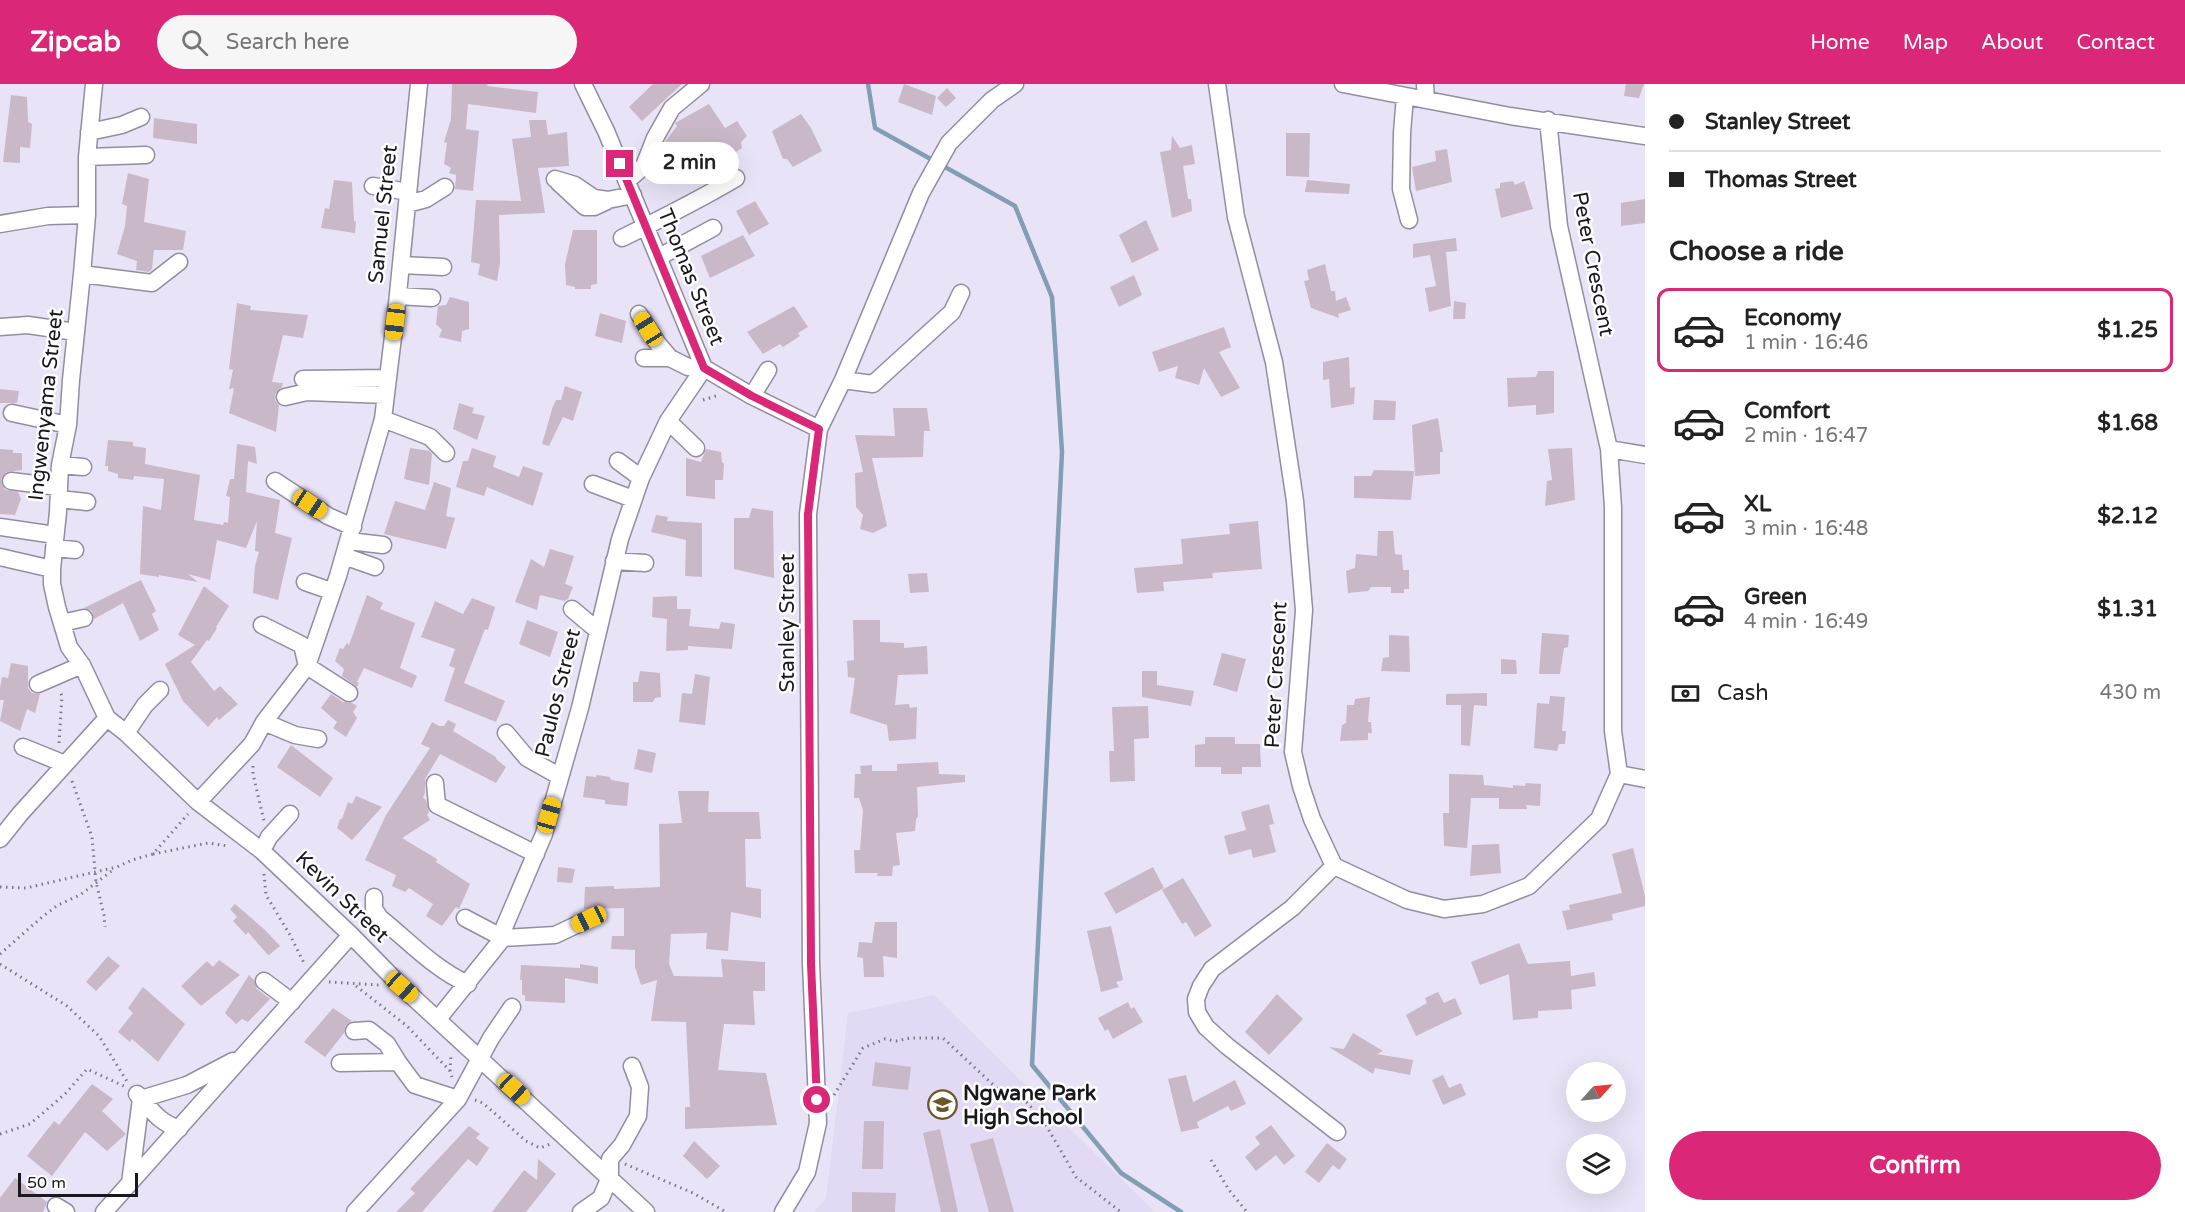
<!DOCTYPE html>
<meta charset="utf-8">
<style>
:root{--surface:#fff;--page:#f6f6f6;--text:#222;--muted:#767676;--line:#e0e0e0;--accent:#db2777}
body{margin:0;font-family:"Varela Round",sans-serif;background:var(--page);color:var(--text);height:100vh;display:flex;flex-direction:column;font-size:22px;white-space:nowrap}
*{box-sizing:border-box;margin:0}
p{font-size:20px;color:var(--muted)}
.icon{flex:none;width:33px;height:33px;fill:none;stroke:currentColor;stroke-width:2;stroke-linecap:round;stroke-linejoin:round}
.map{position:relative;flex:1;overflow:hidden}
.panel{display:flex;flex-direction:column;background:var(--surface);width:540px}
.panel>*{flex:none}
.guide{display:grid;align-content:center;height:132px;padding:0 24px;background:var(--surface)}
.needle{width:39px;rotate:63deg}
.buttons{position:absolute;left:1566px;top:978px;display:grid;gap:12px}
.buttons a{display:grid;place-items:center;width:60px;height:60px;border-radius:50%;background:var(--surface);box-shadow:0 6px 24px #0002;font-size:30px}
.scale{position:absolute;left:18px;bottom:15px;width:120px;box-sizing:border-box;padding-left:6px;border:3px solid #1a181f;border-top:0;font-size:16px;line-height:21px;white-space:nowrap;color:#1a181f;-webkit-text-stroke:4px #fff;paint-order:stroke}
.end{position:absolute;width:27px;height:27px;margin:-14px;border:8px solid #db2777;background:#fff;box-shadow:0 0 0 3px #fff}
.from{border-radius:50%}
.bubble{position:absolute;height:42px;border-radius:21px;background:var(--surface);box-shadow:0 6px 24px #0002;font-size:20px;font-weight:700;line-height:42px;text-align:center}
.car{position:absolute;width:18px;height:36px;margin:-18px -9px;border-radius:8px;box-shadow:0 0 4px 2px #0007;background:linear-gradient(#f5c518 24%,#345 0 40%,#f5c518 0 76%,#345 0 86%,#f5c518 0)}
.guide b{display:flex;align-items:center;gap:21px;height:57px;font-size:22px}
.guide b+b{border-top:2px solid var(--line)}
.guide i{width:15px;height:15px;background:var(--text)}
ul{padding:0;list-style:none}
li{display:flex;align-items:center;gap:18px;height:84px;margin:0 12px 9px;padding:0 12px;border:3px solid transparent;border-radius:12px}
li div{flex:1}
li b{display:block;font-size:22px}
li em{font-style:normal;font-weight:700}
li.current{border-color:var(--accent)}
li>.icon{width:54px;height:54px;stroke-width:1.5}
h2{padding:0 24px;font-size:27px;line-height:72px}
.pay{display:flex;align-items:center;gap:15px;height:66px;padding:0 24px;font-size:22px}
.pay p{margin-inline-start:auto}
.primary-button{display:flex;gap:12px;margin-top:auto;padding:12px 24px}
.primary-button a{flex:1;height:69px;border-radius:36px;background:var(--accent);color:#fff;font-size:24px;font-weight:700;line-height:69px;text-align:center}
header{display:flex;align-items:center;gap:36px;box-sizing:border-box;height:84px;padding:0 30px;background:var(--accent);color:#fff}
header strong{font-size:28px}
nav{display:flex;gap:33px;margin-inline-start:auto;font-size:21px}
.search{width:420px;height:54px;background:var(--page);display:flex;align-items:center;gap:15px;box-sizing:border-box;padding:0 21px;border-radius:33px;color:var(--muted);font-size:22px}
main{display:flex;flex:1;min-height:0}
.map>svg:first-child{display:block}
</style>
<header>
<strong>Zipcab</strong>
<div class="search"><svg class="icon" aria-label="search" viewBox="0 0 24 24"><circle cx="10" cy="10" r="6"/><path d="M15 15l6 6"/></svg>Search here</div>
<nav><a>Home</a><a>Map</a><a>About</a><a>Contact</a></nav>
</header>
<main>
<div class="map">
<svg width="1645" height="1128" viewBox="0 0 1645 1128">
<rect width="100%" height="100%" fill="#e9e3f7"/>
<path fill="#e2d9f5" d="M934,911L1155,1128H814L826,1114L848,929Z"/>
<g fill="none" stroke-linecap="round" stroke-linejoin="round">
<path stroke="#819eb4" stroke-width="4.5" d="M868,0L875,44L1015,122L1052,213L1062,368L1032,981L1121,1089L1181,1128"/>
</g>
<path fill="#c9b8c7" d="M452,0H488L487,2L538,8L536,29L468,20L466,45L479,47L473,107L455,105L456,91L449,89L451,84L444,80L447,59L444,58L451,35Z
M653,0H682L642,37L629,23Z
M904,0L936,12L932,31L898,18Z
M1626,0H1644L1639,14L1624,12Z
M947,4L956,14L946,23L937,14Z
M11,11L27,13L28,38L32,40L30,64L20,63V79L3,78Z
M709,20L725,44L737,37L747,52L741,58L742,64L690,99L688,95L677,100L668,83L678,75L663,63L664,59L677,42L675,39Z
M801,30L811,44L822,67L793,83L787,75H783L772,47Z
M154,34L197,40V60L153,54Z
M529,36H546L548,51L567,48L569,82L538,84L545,129L499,131L500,179L497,197L478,191L480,180L471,178L476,116L521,117L512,55L531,53Z
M1286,49H1310L1309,93L1286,92Z
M1172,52L1180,64L1192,61L1195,80L1183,82L1188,115H1191L1192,127L1172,134L1160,68L1171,66Z
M1447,65L1452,98L1416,107L1412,83L1436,77L1435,67Z
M128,89L149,95L144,138L186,147L183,166H154L152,185L149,188L136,186L137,177L117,170L125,142L127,122L122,120Z
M334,96L352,98L354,137L356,138L355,149L321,144L325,124L329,125Z
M1307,96L1350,100L1349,110L1305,108Z
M1513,97L1515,101L1524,97L1533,125L1501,134L1495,105L1500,104V99Z
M1645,115V139L1621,142V119Z
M755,117L769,140L749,151L736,127Z
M1146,136L1159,166L1132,179L1119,151Z
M573,146H597V200L591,201V205H575V203L566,201L565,180Z
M743,151L755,172L710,194L701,172Z
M1456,154L1457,167L1446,168L1451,222L1429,228L1425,204L1436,202L1430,171L1413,174V160Z
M1325,180L1331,207H1335L1336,217L1346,213L1351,226L1338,230L1339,234L1311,224L1304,197L1309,196L1307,186Z
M1134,191L1142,211L1119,223L1110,203Z
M450,213L469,218V245L462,247L461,258L439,253L442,246L436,240L438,222L446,221Z
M1454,217L1466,219L1465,235H1453Z
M237,219L251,222L250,226L308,231L303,254L283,251L272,298L283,299L282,303L275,310V316L279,321L276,348L229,329L234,304L229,305L233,286L229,285Z
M794,222L808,243L798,249L800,252L783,263L780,260L763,270L747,248Z
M600,229L626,237L622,259L595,252Z
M1224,243L1231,263L1219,268L1240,304L1221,313L1204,284L1199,301L1175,294L1178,282L1159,288L1152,268Z
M1349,273L1350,304L1355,303L1354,320L1331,324L1329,295L1323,296V278Z
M1538,287H1554V329L1536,331V321L1508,323L1507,294L1536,293Z
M565,302L582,308L573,337L563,333L549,362L542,360L553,322L556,316H561Z
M0,305L19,307L17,319H0Z
M1374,316L1396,317L1395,336H1373Z
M459,319L474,324L472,329L485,332L477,356L453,345Z
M893,324H927L930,347H924L923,373L872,374L887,442L873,449L860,445L863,431L856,423L855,389L863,388L855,351L895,352Z
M1438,334L1443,368H1440V390L1415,392L1412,341Z
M108,356L133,358V362L146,364L145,380L200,391L194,436L223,441L224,438L228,439L230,413L226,412L230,395H234L237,360L255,363L257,380L248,377L246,408L280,416L275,449L292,454L278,516L253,509L255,482L259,468L255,467L257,437L246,464L217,456L210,496L188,490L198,498L159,491V493L140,490L143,422L161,426L164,395L134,392L133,396L118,394V390L108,387V382H105Z
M410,364L430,367L432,370L429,401L404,395Z
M472,364L496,372L493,383L519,393L523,382L543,389L533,422L487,403L484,412L456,403L463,377H468Z
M1572,364L1575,416L1545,422L1547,397L1552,396L1548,365Z
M0,365L13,366V369H22V386L6,388L1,396L5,406L18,408L21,415L15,431L0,430Z
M706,365L721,368L722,378L724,380L723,396H715V415L686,412V374L701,378Z
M1374,386L1414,387L1411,416L1354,414V392H1371Z
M434,398L451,404L446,432L455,434L446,465L384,450L395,417L425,426Z
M752,424L773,427L774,494L734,485V434H749Z
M656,431L668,433L667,437L702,439V493L685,492L686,456L651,448Z
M1258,437L1262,485L1212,489L1213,494L1163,498L1164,507L1137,509L1134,484L1183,480L1181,455L1230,450L1229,440Z
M1378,447H1393L1395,470L1402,471L1403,486H1409V505H1404V509H1391V503H1371L1368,507L1348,509L1346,487L1355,484L1356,470L1377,472Z
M550,465L574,472L565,500L573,503L568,515L565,517L540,511L537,526L515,518L531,475L544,483Z
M927,489L929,508L910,509L908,490Z
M141,496L156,527L152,530L159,546L140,557L123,519L94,535L92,527L84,524Z
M204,502L229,522L216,543L217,544L209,557L207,556L191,578L214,607L220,602L238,620L219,636L217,633L208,643L183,617L165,580L195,561L178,551Z
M367,511L383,519L380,525L415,539L400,584L417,592L412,604L364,584L357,598L359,599L357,603L342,592L344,585L335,577L340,564L343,565L347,559L349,561Z
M677,512V525H691L689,542L719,545L721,538L735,540L732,565L688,562V566L666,567L667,535L652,533L653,513Z
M472,514L495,523L488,546L485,545L464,599L505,617L496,638L444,617L455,584L449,582L455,565L421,553L435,517L463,530Z
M527,536L558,548L550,573L519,560Z
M853,536H880V558L904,559V564L927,562L928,590L898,591L895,621L909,620L910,624L917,623L916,655L889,657L887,641L850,629L855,594L848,593L847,577L854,576Z
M1542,549L1569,551L1568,563L1564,564L1560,590H1539Z
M1389,551L1409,552L1410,588L1381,587L1383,574L1389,573Z
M1222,569L1246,575L1237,608L1213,601Z
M1501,575L1516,576L1517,590H1501Z
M11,579L28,582V604L32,609L40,610L35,629L27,625L20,647L0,637L4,616H0V604L2,593L8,594Z
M640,587L660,589L661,613L655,614L653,618H633V598H638Z
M1142,587H1157V601L1194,607L1191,622L1142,613Z
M695,590L710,593L705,641L679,638L682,609L692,610Z
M1487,609V622L1474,621L1470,662L1461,661V621H1446V610Z
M331,610L343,618L352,619L357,622L353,628L357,634L346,653L333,644L337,638L321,624Z
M1550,612L1565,613L1562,647H1566L1565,660H1559L1557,667L1534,664L1537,619L1549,620Z
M1370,613L1368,638H1371L1372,649H1368V656L1340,657L1342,641L1346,639L1347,621H1354L1355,615Z
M1148,622L1149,654L1134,655L1135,697L1110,698L1109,667H1114L1112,623Z
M448,636L456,640L453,647L496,673V675L506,683L496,699L440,670L425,695V709L423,713L426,716L429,728L427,731L430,736L402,754L437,775L436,778L470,800L459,825L456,823L442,842L426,832L433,820L409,804L405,808L392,802L396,791L365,776L386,731L430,664L421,660L432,638L439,642H444Z
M1205,653H1235V660H1260L1261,683H1242V690H1221V683H1195V661L1205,660Z
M291,661L333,694L320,713L277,683Z
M638,665L656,669L652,689L634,685Z
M938,678L939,690L965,691V698L917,703L918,733L916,735L915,747L896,749L900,781L893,782L892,792H877L878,789H855L854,766H860L863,726L859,714H854L855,690H861L860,682L872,681V687H897V680Z
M1449,690L1483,691L1484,701L1513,704V701L1525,702L1526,699L1541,700L1540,722L1526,721L1527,725H1499V714H1471L1467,764L1444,762L1443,729H1449Z
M597,691L610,693L611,696L629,699L627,722L605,720V716L583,713L586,692L596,693Z
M678,707H709L708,728H759L761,755H745L746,803L761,805V834L731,828L728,867L706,865L707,849L671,850L669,880L674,892L723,893L721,875L765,878V907H753L755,941L724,940L718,986L766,989L777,1041L685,1045V1023H690L686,938L651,937L657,896L641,901L635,883V866L611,865L612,852H624V824L584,825L585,803L614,802V805L660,803L659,740L682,739Z
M356,712L382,723L352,756L337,744L340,735H342L348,718L352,720Z
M1269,720L1274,740L1269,741L1276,768L1253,774L1251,765L1229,771L1224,752L1246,746L1241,728Z
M1499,760L1501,789L1470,792L1472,761Z
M1633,764L1645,812V822L1612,830L1613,836L1567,846L1562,827L1570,826L1569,821L1622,809L1612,770Z
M558,783L575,785L572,799L557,798Z
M1153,783L1164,804L1116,830L1104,809Z
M1183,794L1212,842L1195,853L1186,838L1182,840L1162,806Z
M235,820L264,845L280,862L269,871L267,870L248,848L246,851L233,837L237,833L230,825Z
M875,838H897V874L883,872L884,893H864L863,874L857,873L859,858L872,859Z
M1111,842L1123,896L1116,898L1119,903L1101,908L1087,847Z
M1519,859L1528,880L1570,877L1571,892L1594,888L1596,902L1571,906L1572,925L1538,927V934L1513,936L1509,890L1480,901L1471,878Z
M108,872L120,882L96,907L86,898Z
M219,876L240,891L201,922L181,902L207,877L213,883Z
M580,880L598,883V900L565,894V919L525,917V911H522V896H520L521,881L580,884Z
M249,891L254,896L257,905L270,915L248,938L242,935L236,940L225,929Z
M143,903L185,940L158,978L132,955L130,958L118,948L133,929L128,924Z
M1438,908L1444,919L1455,914L1462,930L1416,952L1406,931L1427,919L1425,914Z
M1277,910L1303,935L1269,971L1245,948Z
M1128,918L1131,925L1134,923L1143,938L1113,955L1108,945L1105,947L1098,934Z
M333,924L352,937L345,942L344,949L325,973L304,958Z
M1353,949L1383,967L1377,970L1413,976L1410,991L1375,984L1373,990L1329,963L1344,965Z
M875,978L911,983L908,1006L872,1002Z
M1186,991L1193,1018L1235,996L1246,1020L1231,1027L1228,1022L1197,1038L1199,1044L1181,1048L1168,995Z
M1443,991L1449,1004L1461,999L1466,1011L1443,1021L1432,996Z
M92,1000L113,1015L102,1027L126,1050L107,1067L85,1048L52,1092L27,1072L54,1037L59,1041Z
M864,1037H884L883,1085H862Z
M1271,1041L1295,1072L1284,1081L1276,1071L1256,1087L1245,1073L1260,1060L1255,1053Z
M469,1042L480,1050L476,1054L489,1064L477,1082L468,1075L422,1128H396L415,1109L410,1105Z
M940,1045L958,1128H941L923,1049Z
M993,1054L1014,1128H989L970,1060Z
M694,1057L720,1082L707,1095L683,1072Z
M1327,1059L1347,1075L1339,1086L1333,1081L1319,1099L1305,1088Z
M538,1075L556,1090L526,1128H492L524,1086L537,1096Z
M15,1094L47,1118L43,1128H0V1114Z
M852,1108L896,1109L895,1128H852Z"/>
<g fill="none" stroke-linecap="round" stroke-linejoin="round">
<defs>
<path id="minor" d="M94,0L87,73V131L82,190L71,296L68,341L60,381L58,428L52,485V500L57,523L69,563L82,581L107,634L126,649L198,718L262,767L351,851L402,903L646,1128
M583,0L606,47L704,284L752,312L819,345
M1217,0L1236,133L1274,278L1295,417L1304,526L1293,668L1301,702L1312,735L1334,782L1407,816L1444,825L1483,820L1529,802L1599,735L1619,690L1613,647V423L1609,365L1559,142L1548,36
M1343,0L1510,32L1645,52
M1425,0L1426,16
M1405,12L1402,49L1401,105L1409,136
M89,48L122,41L141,33
M87,73L146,71
M555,95L575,101L594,114L608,116L633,111
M627,97L644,82L655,54L672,24L701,0
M558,98L585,123H594L607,117
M373,102L408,108
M407,120L426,115L445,103
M0,140L48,132L87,131
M622,154C661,135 699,116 736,94
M659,173L713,144
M401,181L443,183
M82,190L152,199L179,178
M398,212L432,214
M639,230L658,260L670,274
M0,243L28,241L75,248
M644,274H670L688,283L704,284
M303,295L388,294
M843,296L873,300L952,228L961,209
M752,312L768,286
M285,313L307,308L386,311
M12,329L68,341
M383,335L430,353L446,369
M668,337L696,364
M1609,365L1645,371
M618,377L641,394
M60,381L83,383
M11,397L59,403
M275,397L328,432L353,443
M593,400L633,415
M59,415L87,418
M0,443L55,451
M349,457L383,461
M54,464L75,466
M344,472L375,483
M0,473L52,485
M614,477L645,479
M305,498L331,507
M572,525L597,546
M62,539L84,534
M262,541L302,561L307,582L349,609
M38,600L82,581
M264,638L295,651L318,655
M126,649L145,621L160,606
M506,649L527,674L559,692
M23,663L65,680
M1619,690L1645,695
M435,699L437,721L536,770
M198,718L252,660L264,638L307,582L338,492L383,335L397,220L419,0
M0,755L20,730L107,634
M262,767L269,753L290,730
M1334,782L1292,824L1212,885L1201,902L1196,915L1197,928L1206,943L1227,962L1337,1048
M374,813V825L380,834C409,857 434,885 468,900
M465,834L503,854L555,851L589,835
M264,897L292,918
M438,935L503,854V846L544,750L580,624L620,455L641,394L668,337L704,284
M354,947L369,946L387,960L398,978
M340,979L398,978L415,1001L458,1015
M137,1010C152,1026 157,1037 179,1045
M130,1099L141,1015L187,1001L233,977
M56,1122L66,1128
M104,1128L351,851
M355,1128L458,1015L491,954L512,923
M581,1128L601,1114L610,1093V1075L622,1061L638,1032L640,1003L632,982
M783,1128L807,1088L818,1039L811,880L808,430L819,345L843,296L921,109L949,59L992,16L1015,0"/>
</defs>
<use href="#minor" stroke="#928d9f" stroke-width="19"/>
<path stroke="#7b7784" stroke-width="3" stroke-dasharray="1.5 4.5" stroke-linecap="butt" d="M703,316L719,311
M59,659L62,612L60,607
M253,682V690L264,737
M72,697L92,753L96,798L104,831L105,843
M153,770L208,759L228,762
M264,790L266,811L290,851L304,879
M0,803L26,804L117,783L132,776L153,770L188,730
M0,870L42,833L58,821L80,811L113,786
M0,880L67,922L99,952L128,999
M329,898L379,901
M356,902L407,942L450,987L452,993
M450,987L451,970
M834,1011L863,964L885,955L896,957L910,954H943L1003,1010L1020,1011L1043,1036L1076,1093L1121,1128
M475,1016L483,1019L526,1057L540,1064L550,1060
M0,1050L30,1040L65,1010L87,985L124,1002
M1211,1076L1229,1106L1247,1128
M625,1080L693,1109L726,1128"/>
<use href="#minor" stroke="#fff" stroke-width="16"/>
</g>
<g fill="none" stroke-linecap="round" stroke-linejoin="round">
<path stroke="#db2777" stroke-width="8" d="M620,80L704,284L752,312L819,345L808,430L811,880L817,1016"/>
</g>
<defs>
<symbol id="school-ring" viewBox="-11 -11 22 22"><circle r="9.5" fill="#fff" stroke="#6b5625" stroke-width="1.5"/><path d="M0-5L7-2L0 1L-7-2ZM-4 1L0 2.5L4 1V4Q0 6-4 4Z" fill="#6b5625"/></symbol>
</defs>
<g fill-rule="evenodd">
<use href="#school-ring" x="926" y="1004" width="33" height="33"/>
</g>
<g text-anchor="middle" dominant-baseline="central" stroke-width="5" stroke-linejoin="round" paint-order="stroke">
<g font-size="21" fill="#1a181f" stroke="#fff">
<text transform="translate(383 130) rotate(-84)">Samuel Street</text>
<text transform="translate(1593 180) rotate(79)">Peter Crescent</text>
<text transform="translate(691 193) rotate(68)">Thomas Street</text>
<text transform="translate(46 321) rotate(-84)">Ingwenyama Street</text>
<text transform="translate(787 539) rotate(-90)">Stanley Street</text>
<text transform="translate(1276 591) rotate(-87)">Peter Crescent</text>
<text transform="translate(558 609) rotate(-76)">Paulos Street</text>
<text transform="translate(342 813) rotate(44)">Kevin Street</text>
</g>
<g font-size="21" font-weight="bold" fill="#1a181f" stroke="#fff" text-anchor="start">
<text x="963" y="1009">Ngwane Park<tspan x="963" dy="24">High School</tspan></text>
</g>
</g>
</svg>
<div class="buttons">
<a><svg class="needle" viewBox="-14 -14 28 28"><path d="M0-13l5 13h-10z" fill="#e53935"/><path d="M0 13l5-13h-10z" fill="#767676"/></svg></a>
<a><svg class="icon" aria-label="layers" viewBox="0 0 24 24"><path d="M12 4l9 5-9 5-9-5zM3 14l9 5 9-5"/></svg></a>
</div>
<div class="scale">50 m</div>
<i class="end from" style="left:817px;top:1016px"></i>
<i class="end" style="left:620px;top:80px"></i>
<div class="bubble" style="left:640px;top:58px;width:99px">2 min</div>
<i class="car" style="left:395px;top:238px;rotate:187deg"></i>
<i class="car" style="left:648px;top:245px;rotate:328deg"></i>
<i class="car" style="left:310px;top:420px;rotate:123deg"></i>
<i class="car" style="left:549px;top:731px;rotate:16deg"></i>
<i class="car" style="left:589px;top:835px;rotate:245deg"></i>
<i class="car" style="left:402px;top:903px;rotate:132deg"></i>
<i class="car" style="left:514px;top:1005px;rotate:133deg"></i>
</div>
<section class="panel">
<div class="guide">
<b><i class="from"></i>Stanley Street</b>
<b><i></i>Thomas Street</b>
</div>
<h2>Choose a ride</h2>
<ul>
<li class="current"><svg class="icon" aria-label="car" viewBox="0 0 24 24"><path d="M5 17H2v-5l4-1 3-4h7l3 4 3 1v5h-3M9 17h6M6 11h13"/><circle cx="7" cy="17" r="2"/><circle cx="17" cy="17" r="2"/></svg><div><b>Economy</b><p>1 min · 16:46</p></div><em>$1.25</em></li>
<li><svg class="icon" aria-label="car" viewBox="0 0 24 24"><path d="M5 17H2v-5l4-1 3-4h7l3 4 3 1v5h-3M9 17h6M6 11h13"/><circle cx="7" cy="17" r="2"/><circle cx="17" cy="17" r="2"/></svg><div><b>Comfort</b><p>2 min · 16:47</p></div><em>$1.68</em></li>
<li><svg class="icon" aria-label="car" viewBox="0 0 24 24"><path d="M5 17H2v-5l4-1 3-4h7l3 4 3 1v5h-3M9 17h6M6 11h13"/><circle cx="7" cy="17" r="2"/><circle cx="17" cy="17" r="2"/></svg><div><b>XL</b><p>3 min · 16:48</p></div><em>$2.12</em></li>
<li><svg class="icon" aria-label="car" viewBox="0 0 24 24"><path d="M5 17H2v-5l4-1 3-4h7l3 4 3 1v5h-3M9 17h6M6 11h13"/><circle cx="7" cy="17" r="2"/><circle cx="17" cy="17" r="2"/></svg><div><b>Green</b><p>4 min · 16:49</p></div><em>$1.31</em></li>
</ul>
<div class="pay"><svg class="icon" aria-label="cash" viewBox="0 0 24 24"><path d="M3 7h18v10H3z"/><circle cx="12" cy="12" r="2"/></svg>Cash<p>430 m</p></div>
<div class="primary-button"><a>Confirm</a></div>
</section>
</main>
